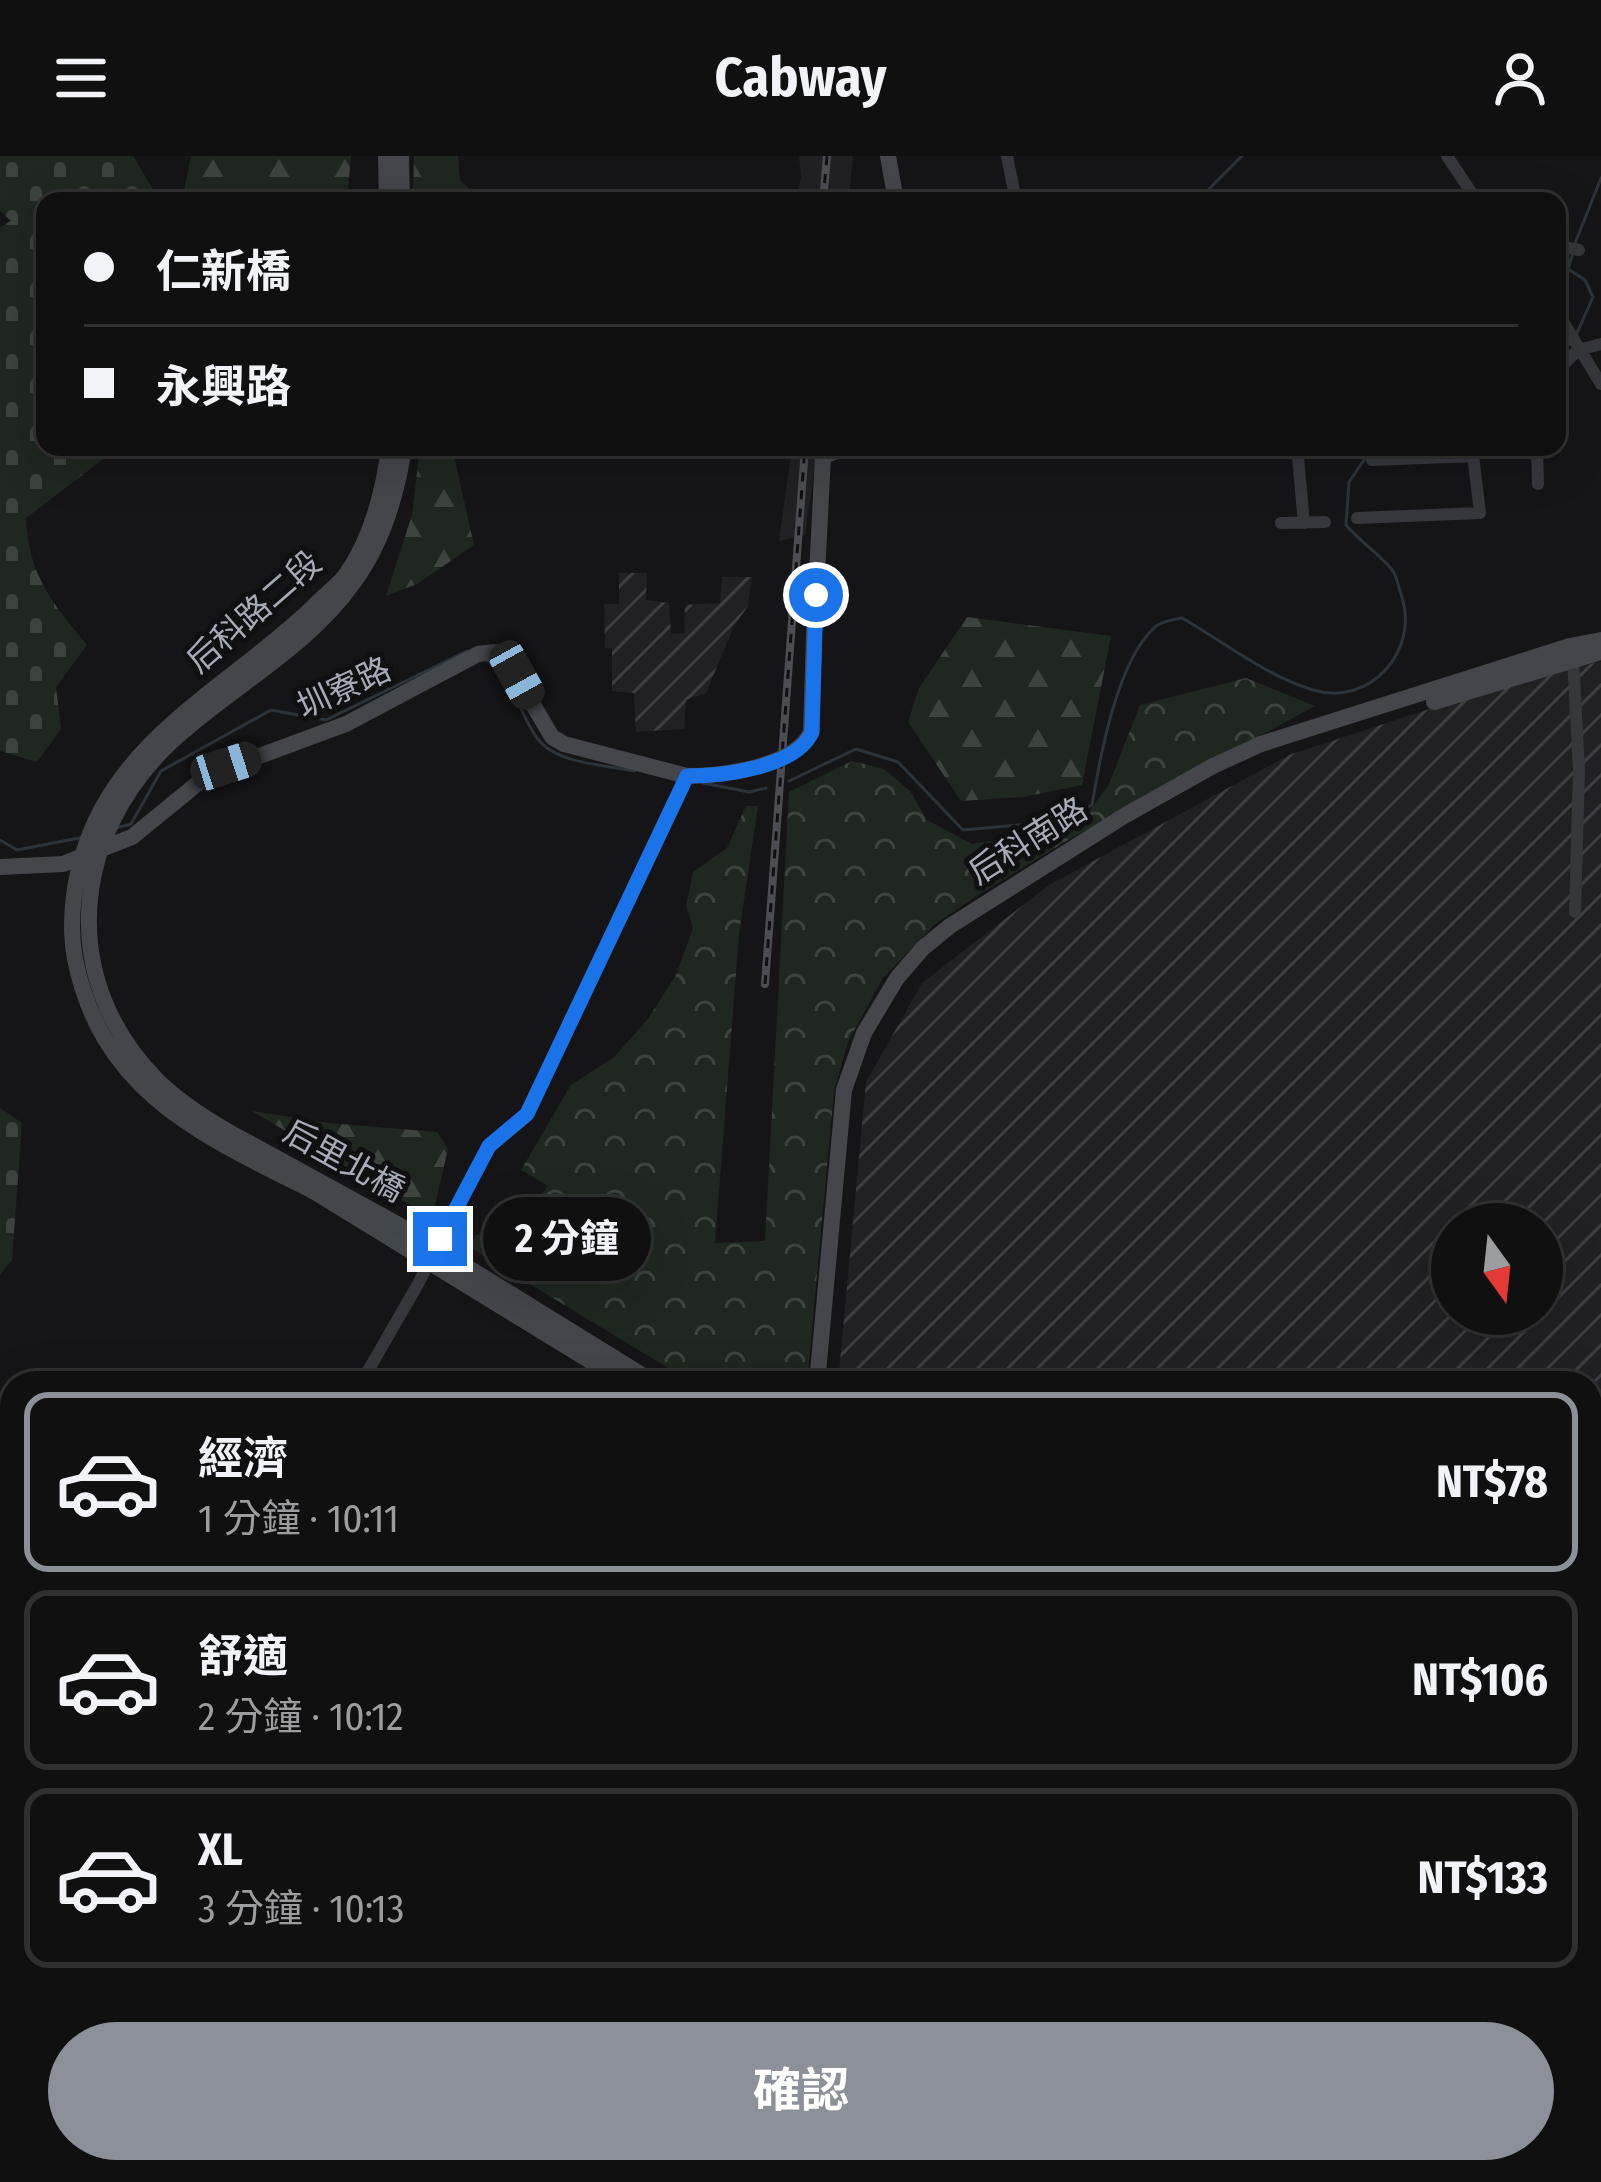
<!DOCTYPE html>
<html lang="zh-TW">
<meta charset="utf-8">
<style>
:root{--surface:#101011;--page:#19191a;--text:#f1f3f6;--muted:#9c9d9f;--line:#303031;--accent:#8c9099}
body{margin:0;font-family:"Fira Sans Condensed","Noto Sans TC",sans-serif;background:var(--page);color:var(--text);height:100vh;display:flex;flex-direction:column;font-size:45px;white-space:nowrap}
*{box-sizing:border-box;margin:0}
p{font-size:39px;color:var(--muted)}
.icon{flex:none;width:66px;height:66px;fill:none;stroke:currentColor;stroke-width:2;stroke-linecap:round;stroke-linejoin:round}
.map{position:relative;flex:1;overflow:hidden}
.side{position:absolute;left:0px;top:1215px;width:1602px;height:813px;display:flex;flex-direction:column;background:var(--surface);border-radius:36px 36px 0 0;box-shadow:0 12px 48px #0002,0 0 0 3px var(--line)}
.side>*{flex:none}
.guide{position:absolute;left:36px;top:36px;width:1530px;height:264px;border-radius:24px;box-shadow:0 12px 48px #0002,0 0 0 3px var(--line);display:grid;align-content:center;height:264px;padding:0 48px;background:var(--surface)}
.needle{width:78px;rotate:165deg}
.tools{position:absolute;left:1431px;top:1047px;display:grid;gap:24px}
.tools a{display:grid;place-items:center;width:132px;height:132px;border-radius:50%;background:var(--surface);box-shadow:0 12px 48px #0002,0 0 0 3px var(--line);font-size:60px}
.end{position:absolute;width:54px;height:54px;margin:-27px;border:15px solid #1a73e8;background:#fff;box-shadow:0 0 0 6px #fff}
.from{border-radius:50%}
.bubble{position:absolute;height:84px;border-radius:42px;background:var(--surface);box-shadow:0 12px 48px #0002,0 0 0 3px var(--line);font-size:39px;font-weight:700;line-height:84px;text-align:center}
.car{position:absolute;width:36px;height:72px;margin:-36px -18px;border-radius:15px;box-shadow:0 0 9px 3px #0007;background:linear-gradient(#222 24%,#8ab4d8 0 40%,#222 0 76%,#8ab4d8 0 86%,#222 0)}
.guide b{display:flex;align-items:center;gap:42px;height:114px;font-size:45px}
.guide b+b{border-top:3px solid var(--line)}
.guide i{width:30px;height:30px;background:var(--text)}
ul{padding:21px 0 0;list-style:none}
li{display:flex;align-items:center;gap:36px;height:180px;margin:0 24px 18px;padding:0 24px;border:6px solid var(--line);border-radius:24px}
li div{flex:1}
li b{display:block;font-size:45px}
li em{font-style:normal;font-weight:700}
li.selected{border-color:var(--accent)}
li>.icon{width:108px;height:108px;stroke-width:1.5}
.button{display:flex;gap:24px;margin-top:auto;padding:24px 48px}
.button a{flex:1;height:138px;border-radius:72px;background:var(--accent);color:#fff;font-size:48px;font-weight:700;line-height:138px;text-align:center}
header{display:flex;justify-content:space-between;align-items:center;height:156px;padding:0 48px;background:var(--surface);font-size:54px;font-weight:700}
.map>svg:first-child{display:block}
</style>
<header><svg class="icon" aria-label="menu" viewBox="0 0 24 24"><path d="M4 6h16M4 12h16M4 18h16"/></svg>Cabway<svg class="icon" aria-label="person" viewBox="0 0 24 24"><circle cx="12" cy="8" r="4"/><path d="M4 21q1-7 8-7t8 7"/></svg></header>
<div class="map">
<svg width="1601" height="2026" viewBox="0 0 1601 2026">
<defs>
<pattern id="industrial-furrows" width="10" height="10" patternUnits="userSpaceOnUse" patternTransform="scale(3)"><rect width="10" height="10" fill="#212124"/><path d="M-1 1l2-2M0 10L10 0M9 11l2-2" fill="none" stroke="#3e3f42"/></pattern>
<pattern id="forest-firs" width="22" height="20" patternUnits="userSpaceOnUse" patternTransform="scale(3)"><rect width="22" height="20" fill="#1f2721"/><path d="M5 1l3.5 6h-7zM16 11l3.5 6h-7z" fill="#3d443f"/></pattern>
<pattern id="cemetery-stones" width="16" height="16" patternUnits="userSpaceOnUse" patternTransform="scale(3)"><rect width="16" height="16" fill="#1f2721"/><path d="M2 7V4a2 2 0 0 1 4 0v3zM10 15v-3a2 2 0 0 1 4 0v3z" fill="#3d443f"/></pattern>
<pattern id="park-crowns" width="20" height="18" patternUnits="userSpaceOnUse" patternTransform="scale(3)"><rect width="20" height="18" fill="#1f2721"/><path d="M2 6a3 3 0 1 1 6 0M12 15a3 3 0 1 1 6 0" fill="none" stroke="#3d443f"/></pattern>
</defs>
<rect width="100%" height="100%" fill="#151517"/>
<path fill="#212124" d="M799,0H853L849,45H796L801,21Z
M792,291H818L805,379L779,385Z"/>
<path fill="url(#industrial-furrows)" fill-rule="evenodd" d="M619,417H647L646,444L669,447L671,478L684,477L685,449L720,447L722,421H752L748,450L734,470L706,537L686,544L684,573L636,576L634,537L612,535V493L605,492L604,448H619Z
M1601,506V1273H1590V1227H838L866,926L922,827L1049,729L1289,599L1539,517ZM1452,1068H1542V1158H1452Z"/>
<path fill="url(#forest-firs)" d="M191,0H351L347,45H182Z
M414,0H458L460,24L481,45H413Z
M420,291H452L474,389L417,428L386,440L412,359Z
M967,461L1111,480L1082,629L1023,641L961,645L908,566L919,532Z
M252,955L329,967L437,976L448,993L432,1062Z
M1590,1606L1601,1608V1714L1590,1712Z"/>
<path fill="url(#cemetery-stones)" d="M0,0H133L160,45H45V291H119L26,362C28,418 52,447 87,489L56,531L61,573L37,606L0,595V71L11,65L0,55Z
M0,952L22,967L12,1104L0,1119Z"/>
<path fill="url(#park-crowns)" d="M1246,522L1315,550L1068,684L975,741L934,769L883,822L848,886L834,935L807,1227H693L469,1091L476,1079C510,1074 527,1055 548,1030L521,1014L571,929L614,901L648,863L676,819L693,772L686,750L693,716L727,692L746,650H758L739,778L715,1087L765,1085L789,636L852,605L884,613L910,635L927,664L972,688L1054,674L1086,660L1109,628L1140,549Z"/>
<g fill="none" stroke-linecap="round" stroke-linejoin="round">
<path stroke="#2c333b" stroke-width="3" d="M1197,45L1242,0
M1574,90L1601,22
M1572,100L1568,113L1585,124L1593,141L1577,177
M1557,201L1572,185
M486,504C518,527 516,553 537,582C556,608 605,609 634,615
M789,625L856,593L898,606L963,674L1062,665L1092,649C1100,601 1117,505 1155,471C1162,465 1172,464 1182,462C1224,486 1266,520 1313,534C1370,551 1419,495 1402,441C1399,433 1397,421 1393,415C1380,398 1359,385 1346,369L1349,326L1373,291
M703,627L749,636L766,632
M116,672L131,668L161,615L271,554L326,564L467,495
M0,684L17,694L84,681
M1590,1752L1601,1758
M0,1931L12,1923"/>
<path stroke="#36373c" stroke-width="12" d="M1007,0L1016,45
M1447,0L1477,45
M1559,90L1579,94
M1557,156L1601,228
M1557,215L1578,194L1601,188
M1297,291L1304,367
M1537,291L1538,328
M1372,304L1474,300
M1357,362L1480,357L1472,291
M1281,367L1325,366
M1573,502L1579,614L1575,756
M361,1227L418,1128L489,990L527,958L687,620
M646,2026L647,2016
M671,2026L672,2016"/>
<path stroke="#44464c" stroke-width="16" d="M386,0L387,45
M401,0L402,45
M888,0L896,45
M814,478L823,300L848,291
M1434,546L1601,496
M0,711L63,708L132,681L208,619L346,568L478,498L495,496L508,506L552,581L564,588L687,620
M249,987C217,970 185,951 159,926C58,826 70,682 170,587C230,531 306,494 354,426C383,386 397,339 404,291
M313,1035C202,979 102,937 75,803C68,765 74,722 87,686C125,578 234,527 312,452C322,441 336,431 345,420C371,384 384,334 389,291
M817,1227L844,934L864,877L897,822L923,792L950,770L1124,660L1213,610L1261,588L1570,490L1601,484
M1590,1283H1601
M1590,1298H1601
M203,2016L221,2026
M0,2023L15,2026
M109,2026L151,2016"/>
<defs>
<path id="rail" d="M823,45L827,0
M765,828L805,291
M663,2026L664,2016"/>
</defs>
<use href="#rail" stroke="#4b4d53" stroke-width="8"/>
<use href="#rail" stroke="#101012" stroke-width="3" stroke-dasharray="9" stroke-linecap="butt"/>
<path stroke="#44464c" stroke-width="16" d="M687,620C721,620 796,611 811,576L814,478
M249,987L399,1069L655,1227
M313,1035L626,1227"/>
</g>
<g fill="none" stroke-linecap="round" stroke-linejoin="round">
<path stroke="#1a73e8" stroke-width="15" d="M440,1083L489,990L527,958L687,620C721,620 796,612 812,576L816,439"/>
</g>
<g text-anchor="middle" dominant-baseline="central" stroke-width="10" stroke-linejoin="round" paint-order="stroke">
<g font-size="33" fill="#a7abb7" stroke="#101012">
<text transform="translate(254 456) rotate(-41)">后科路二段</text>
<text transform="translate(344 532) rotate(-25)">圳寮路</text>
<text transform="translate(1028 685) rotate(-32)">后科南路</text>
<text transform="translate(344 1005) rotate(29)">后里北橋</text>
</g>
</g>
</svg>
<div class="tools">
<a><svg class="needle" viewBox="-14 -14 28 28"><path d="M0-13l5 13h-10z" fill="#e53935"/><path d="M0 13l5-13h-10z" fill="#9c9d9f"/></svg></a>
</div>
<i class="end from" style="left:816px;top:439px"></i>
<i class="end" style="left:440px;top:1083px"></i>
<div class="bubble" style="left:483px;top:1041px;width:168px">2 分鐘</div>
<i class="car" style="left:517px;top:519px;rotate:151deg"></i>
<i class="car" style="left:226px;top:610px;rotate:72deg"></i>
<div class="guide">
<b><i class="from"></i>仁新橋</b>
<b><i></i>永興路</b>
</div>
<section class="side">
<ul>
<li class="selected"><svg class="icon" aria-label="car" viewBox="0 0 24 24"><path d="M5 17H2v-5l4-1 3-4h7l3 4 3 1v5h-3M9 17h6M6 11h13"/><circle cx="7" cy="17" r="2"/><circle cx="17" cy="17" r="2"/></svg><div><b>經濟</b><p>1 分鐘 · 10:11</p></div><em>NT$78</em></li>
<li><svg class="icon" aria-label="car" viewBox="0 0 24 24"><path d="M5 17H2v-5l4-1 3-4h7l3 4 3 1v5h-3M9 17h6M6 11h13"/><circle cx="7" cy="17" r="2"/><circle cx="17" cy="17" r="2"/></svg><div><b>舒適</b><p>2 分鐘 · 10:12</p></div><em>NT$106</em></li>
<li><svg class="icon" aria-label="car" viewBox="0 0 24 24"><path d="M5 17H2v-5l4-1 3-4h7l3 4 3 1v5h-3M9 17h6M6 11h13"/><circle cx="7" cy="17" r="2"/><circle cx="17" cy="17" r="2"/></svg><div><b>XL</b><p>3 分鐘 · 10:13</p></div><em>NT$133</em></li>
</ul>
<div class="button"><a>確認</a></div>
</section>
</div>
